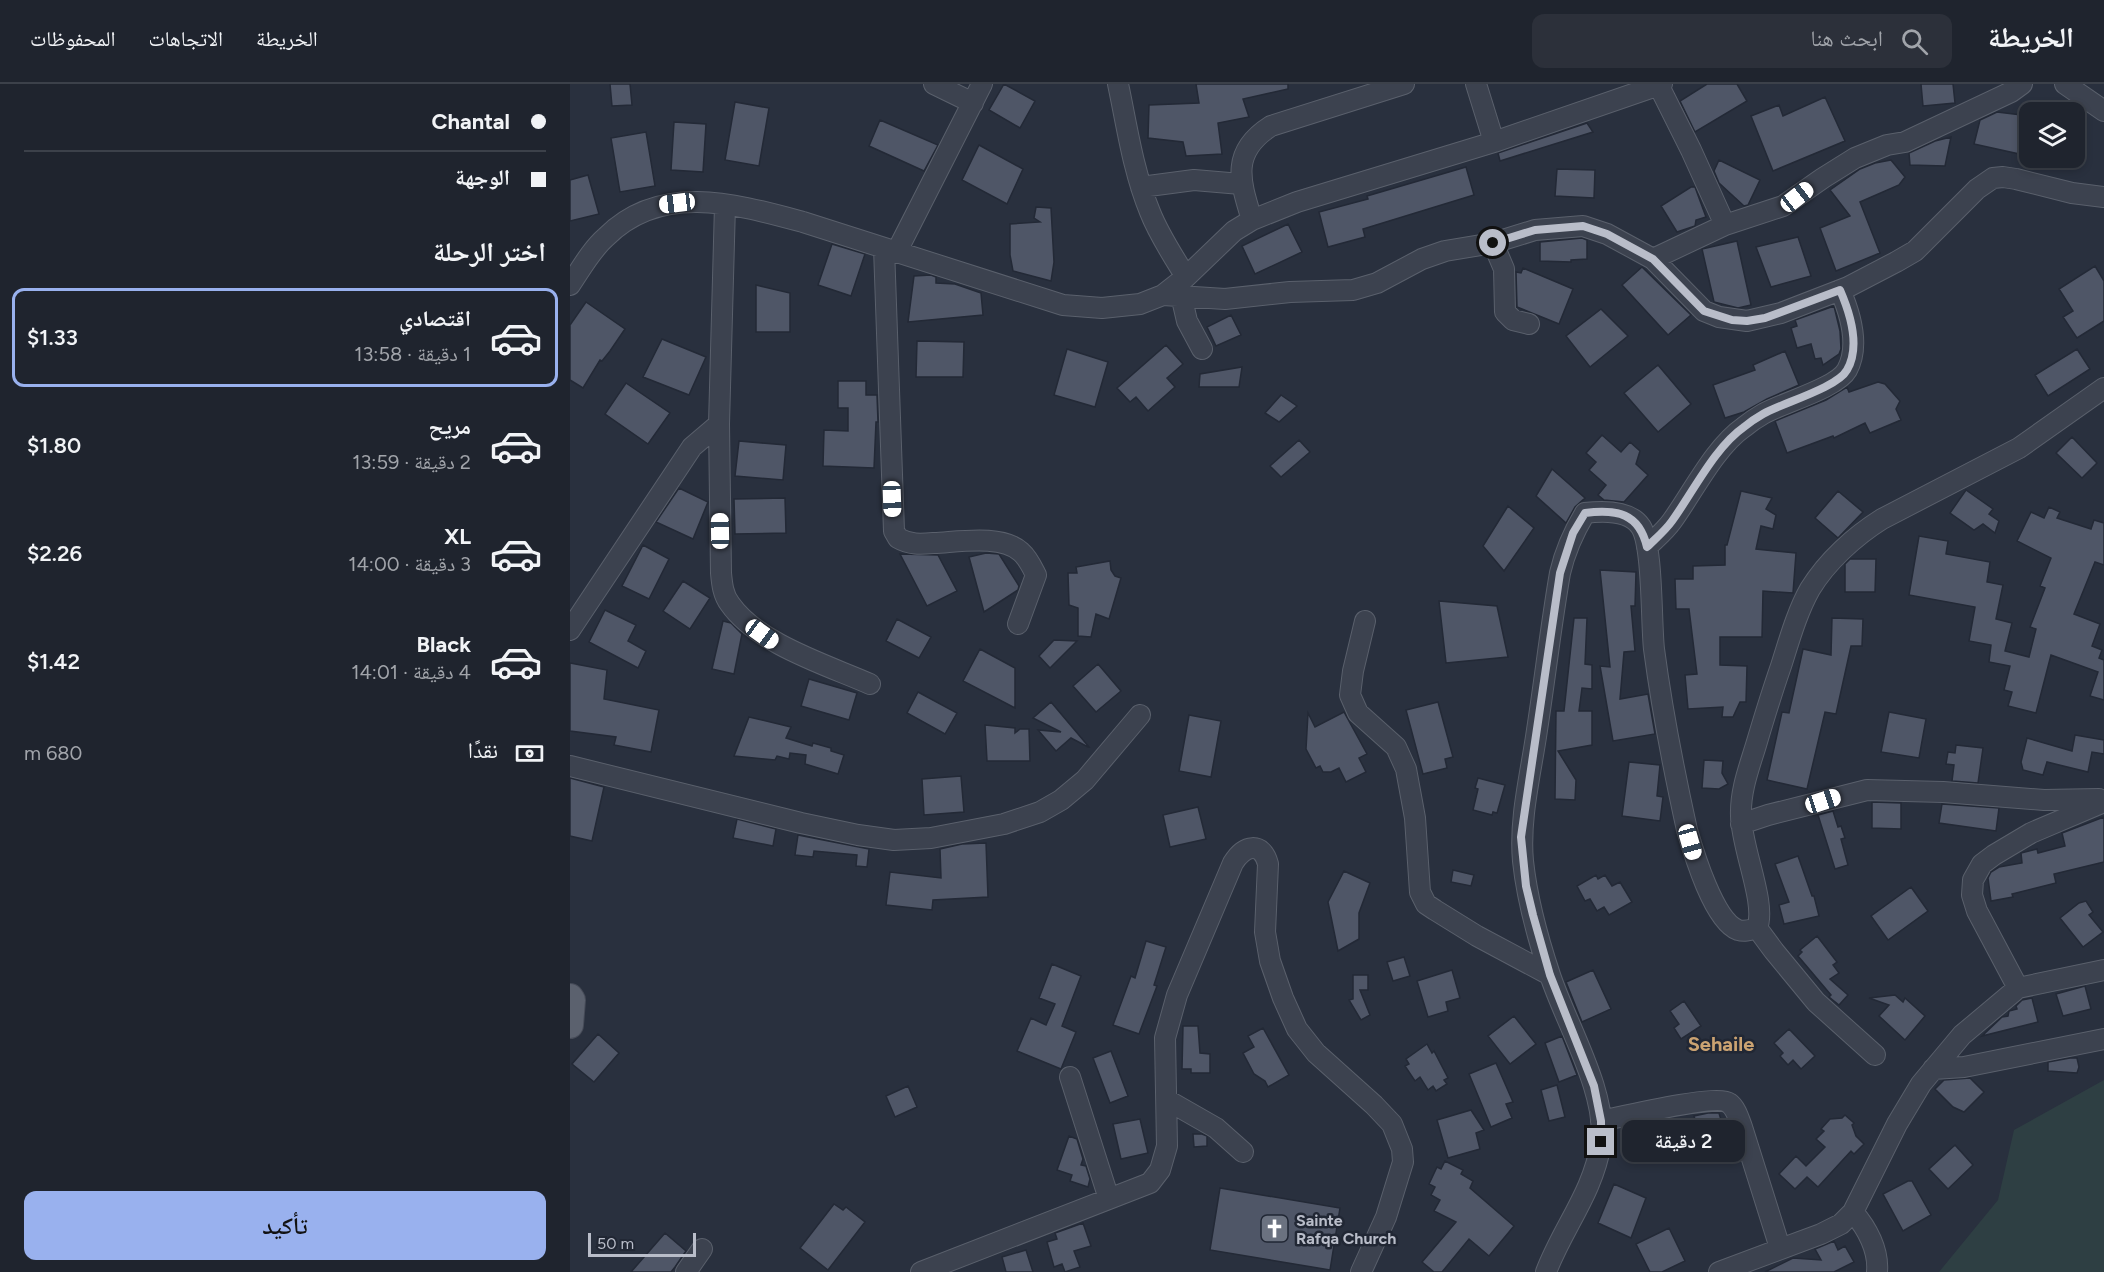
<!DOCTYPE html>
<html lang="ar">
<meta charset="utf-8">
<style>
:root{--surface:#1f242e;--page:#2c303a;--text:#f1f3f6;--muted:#a1a4aa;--line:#3c414a;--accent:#99b1ee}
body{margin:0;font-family:Figtree,"Noto Naskh Arabic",sans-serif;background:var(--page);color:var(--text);direction:rtl;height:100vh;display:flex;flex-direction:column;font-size:22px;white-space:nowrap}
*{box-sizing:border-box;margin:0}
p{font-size:20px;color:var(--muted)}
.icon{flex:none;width:33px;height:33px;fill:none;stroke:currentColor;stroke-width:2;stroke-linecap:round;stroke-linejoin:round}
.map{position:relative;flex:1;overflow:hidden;direction:ltr}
.side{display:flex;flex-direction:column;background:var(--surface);width:570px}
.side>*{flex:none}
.guide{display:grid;align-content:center;height:132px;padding:0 24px;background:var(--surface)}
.buttons{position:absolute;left:1449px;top:18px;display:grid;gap:12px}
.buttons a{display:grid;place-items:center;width:66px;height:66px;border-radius:12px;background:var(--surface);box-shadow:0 3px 9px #0003,0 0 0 2px var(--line);font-size:30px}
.scale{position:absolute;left:18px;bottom:15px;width:108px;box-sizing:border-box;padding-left:6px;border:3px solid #b9bdc9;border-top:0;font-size:16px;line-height:21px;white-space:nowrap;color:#b9bdc9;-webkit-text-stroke:4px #212734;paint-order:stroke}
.end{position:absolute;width:27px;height:27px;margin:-14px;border:8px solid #b9bdc9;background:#111;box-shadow:0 0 0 3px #111}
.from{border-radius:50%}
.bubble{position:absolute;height:42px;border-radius:12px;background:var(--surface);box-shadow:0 3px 9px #0003,0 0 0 2px var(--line);font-size:20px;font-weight:600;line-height:42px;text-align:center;direction:rtl}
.car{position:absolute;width:18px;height:36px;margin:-18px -9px;border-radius:8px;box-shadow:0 0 4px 2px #0007;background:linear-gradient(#fff 24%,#345 0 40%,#fff 0 76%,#345 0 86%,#fff 0)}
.guide b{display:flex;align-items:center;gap:21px;height:57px;font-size:22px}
.guide b+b{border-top:2px solid var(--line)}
.guide i{width:15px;height:15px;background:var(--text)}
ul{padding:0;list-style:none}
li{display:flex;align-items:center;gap:18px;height:99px;margin:0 12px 9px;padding:0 12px;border:3px solid transparent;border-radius:12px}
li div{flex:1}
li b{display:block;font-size:22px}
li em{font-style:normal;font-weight:600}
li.on{border-color:var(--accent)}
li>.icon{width:54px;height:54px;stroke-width:1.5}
h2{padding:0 24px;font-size:27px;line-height:72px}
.pay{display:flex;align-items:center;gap:15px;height:66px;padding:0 24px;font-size:22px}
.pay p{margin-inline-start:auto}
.cta{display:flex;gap:12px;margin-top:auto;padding:12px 24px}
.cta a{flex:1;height:69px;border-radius:12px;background:var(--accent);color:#111;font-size:24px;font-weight:600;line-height:69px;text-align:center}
header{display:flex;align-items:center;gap:36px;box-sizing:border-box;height:84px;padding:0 30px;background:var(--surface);border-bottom:2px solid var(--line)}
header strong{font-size:28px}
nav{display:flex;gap:33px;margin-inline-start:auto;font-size:21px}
.search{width:420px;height:54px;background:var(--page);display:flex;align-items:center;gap:15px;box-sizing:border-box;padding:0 21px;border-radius:12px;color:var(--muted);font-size:22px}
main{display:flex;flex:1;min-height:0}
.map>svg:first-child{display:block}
</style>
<header>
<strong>الخريطة</strong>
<div class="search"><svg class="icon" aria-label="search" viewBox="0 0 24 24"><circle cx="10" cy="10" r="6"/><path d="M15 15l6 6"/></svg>ابحث هنا</div>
<nav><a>الخريطة</a><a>الاتجاهات</a><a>المحفوظات</a></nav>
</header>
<main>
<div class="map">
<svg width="1534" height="1188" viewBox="0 0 1534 1188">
<rect width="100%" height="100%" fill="#29303e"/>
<path fill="#2e3f43" d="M1534,996V1188H1369L1428,1116L1444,1046Z"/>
<path fill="#4f5667" stroke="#232936" stroke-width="1.5" d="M40,0H60L62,21L42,22Z
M434,0L465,17L450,44L419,26Z
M626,0H718V5L673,15L679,33L648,39L652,70L616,72L613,58L578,54L579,21L629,19Z
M1137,0H1167L1177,17L1125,48L1110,17Z
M1351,0H1383L1385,19L1353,22Z
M1255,13L1275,57L1203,87L1181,32L1209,21L1213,32Z
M165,18L199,24L189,82L155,76Z
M1427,28L1460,32V48L1454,71L1404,60L1410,36Z
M310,36L368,61L354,87L299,62Z
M104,38L136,40L133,88L101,86Z
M1017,39L1023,48L930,77L928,69Z
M76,48L85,102L50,108L41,54Z
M1381,53L1375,82L1340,81L1339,69L1365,57Z
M409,61L453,85L437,120L392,96Z
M1149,76L1190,96L1178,121L1174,122L1149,99L1144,87Z
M1321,76L1335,93L1329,101L1290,118L1310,169L1266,187L1250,144L1280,132L1260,106L1290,85L1305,79Z
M896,83L904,111L793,145L795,153L758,163L749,128L798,115L797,112Z
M987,85L1025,86L1024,114L985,112Z
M18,91L29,130L0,137V96Z
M1121,103H1125L1136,133L1126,136L1125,142L1107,148L1091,122Z
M466,123L481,124L484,178L481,197L443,187L440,171V140L470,138L464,134Z
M718,140L732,168L685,190L672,162Z
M1228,153L1241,192L1201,203L1186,163Z
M1012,154L1017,156V175L1001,176V178L970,177V158Z
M1167,157L1181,221L1168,224L1144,218L1132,165Z
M262,160L295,170L281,212L248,201Z
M1525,182L1534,197V237L1507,254L1493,233L1503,227L1489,205Z
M1072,183L1121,231L1098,251L1052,201Z
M953,184L1003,205L989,240L947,223L946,188L951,189Z
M361,191L366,193V199L385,200L411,209L413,231L338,238L344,192Z
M186,201L220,209V248H186Z
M16,218L55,245L40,267L32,277L30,276L13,304L0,296V241Z
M1264,222L1270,247L1271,265L1269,270L1253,281L1251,274L1245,275L1241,260L1227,264L1221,244L1227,242L1225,236Z
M1031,225L1058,252L1020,283L996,252Z
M661,231L671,251L646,262L637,243Z
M92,255L136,273L119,311L73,293Z
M347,257L394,258L393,293H346Z
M596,261L613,280L597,294L605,303L578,327L566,313L560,318L547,304Z
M497,265L538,278L525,323L484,311Z
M1507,265L1520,285L1478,312L1465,291Z
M1215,267L1229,301L1197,315L1174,328L1155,334L1143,301L1185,286L1183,281Z
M1088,281L1121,320L1088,348L1054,309Z
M672,283L669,303H629L630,290Z
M268,297H296V311H307L308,338H306L304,384L253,382L254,346L278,347V324H268Z
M1308,298L1315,300L1330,317L1326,325L1331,336L1300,349L1295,339L1264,354L1263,352L1217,369L1205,337L1256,316L1277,303L1279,308Z
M56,299L100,329L78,360L35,330Z
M711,311L727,322L709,338L695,329Z
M1032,351L1051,368L1060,358L1070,367L1066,380L1078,391L1054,418L1034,416L1028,411L1036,401L1019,386L1026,378L1016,369Z
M1502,353L1527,379L1512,394L1486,369Z
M729,356L740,368L711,393L700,382Z
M169,357L216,361L213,396L165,392Z
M982,385L1015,414L1005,423L996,439L966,412Z
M109,404L138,418L123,455L86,438Z
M1396,406L1423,425L1419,430L1429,437L1425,449L1413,440L1404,446L1380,429Z
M1171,407L1202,414L1196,425L1206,431L1203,445L1191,442L1186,465L1226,469L1223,509L1193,507L1192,553H1150V581L1177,582L1176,618H1170L1163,633H1152L1153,623L1118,625L1115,591L1127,590L1119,525H1106L1105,495H1123V482L1155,481V461H1157Z
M1268,407L1293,428L1268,454L1245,434Z
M215,414L216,449L165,450L164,415Z
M938,422L964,444L934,487L913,462Z
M1479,423L1490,428L1487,434L1521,445L1524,436L1534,439V481L1525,478L1504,530L1530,540L1522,562L1532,566L1529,574L1534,576V616L1520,612L1528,588L1481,571L1466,629L1438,622L1442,608L1434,606L1440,582L1419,578L1421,561L1399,557L1405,523L1339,511L1349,452L1378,457L1376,470L1420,478L1417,498L1433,501L1426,535L1442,539L1435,567L1459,573L1466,545L1460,543L1475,504L1470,502L1481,474L1447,457L1461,428L1474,434Z
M73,461L99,475L79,515L52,502Z
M416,469L429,470L449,502L448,506L414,528L399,473Z
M330,470L368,471L387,507L357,522Z
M1280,475H1306L1305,508H1275V480Z
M540,477L541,486L545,492L551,494L539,535L526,530L521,553L508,552V524L499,521L498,489H507L506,483Z
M1030,486L1066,488L1065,522H1061L1065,567L1054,568L1050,615L1078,610L1085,650L1043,657L1030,582L1040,583Z
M113,497L140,514L120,545L93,527Z
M869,517L927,522L938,573L876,579Z
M35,526L66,541L58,557L76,567L68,584L19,558Z
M1004,534H1017L1015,580L1022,581V605L1012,604L1009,627H1022V661L988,667L1006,696L1005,716L985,715L986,627H994Z
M1262,534L1293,535L1292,562H1281L1266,630L1255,628L1237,705L1197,696L1212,628L1219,629L1233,565L1261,571Z
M327,535L361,553L349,574L316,557Z
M153,537L161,539L172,550L164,590L142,585Z
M484,556L507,557L480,584L469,572Z
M410,565L445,584V624L393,597Z
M0,579L37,586L34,615L89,626L81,668L44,661L46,653L0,647Z
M528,580L551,607L526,628L503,602Z
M239,595L287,609L279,636L231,622Z
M348,608L387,629L375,650L337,629Z
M481,618L519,663H518L501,654L486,667L468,646L491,648L463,634Z
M868,618L883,673L875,675L877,684L853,690L836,626Z
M774,628L797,670L789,674L796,688L776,698L769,684L761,688H753L750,682L746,684L736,665L738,629L745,643Z
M1319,628L1356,635L1349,674L1311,668Z
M619,631L651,637L641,693L609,687Z
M179,633L221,643L216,654L242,662L243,659L261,664V667L274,671L268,690L235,680L236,671L220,669L219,675L207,672L205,676L164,672Z
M415,641L445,644V649L450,645H459L460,677H417Z
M1505,651L1534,656V670L1522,668L1518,688L1477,678L1473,691L1453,686L1451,678L1457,654L1502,667Z
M1386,661L1413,664L1408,699L1382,697L1384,681L1376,680L1378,668L1385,669Z
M1134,676L1153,677L1152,689L1158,700L1149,705L1132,704Z
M1059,678L1090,681L1087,712L1093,713L1090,737L1052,732Z
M391,692L394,728L354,731L352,695Z
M0,694L34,703L22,757L0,752Z
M908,694L935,701L927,729L923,728L922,731L903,726L908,705L905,704Z
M1302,718L1331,719V745L1302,744Z
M1372,720L1429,724L1426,747L1369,739Z
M628,723L636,755L600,763L593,731Z
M1263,727L1268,743L1271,742L1275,754L1271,755L1278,781L1265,785L1248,731Z
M1534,733V778L1484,790L1486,799L1442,810L1443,813L1421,817L1418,794L1421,788L1429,783L1452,779L1451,769L1467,765L1468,769L1495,762L1492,749Z
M167,735L206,745L203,762L163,754Z
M228,751L299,765L297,783L286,782L287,771L244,767L243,773L225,771Z
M416,759L418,813L363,816L362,826L316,821L320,788L371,794L370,765L392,760Z
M1228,772L1242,812H1244L1249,832L1214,840L1209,821L1219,818L1205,780Z
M883,786L904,791L901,802L881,798Z
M774,787L800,799L789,829V855L768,867L758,818Z
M1026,791L1028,795L1035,791L1042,802L1050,798L1062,818L1039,831L1034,823L1027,827L1020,815L1015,817L1007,802Z
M1341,803L1358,827L1318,856L1301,832Z
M1516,817L1523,828L1519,831L1533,848L1513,863L1490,834L1509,819Z
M1247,852L1267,878L1263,881L1269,889L1260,895L1278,911L1269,921L1259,913L1261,911L1228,872L1232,868L1230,866Z
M576,857L596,863L584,901L587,902L569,950L543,941L561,892L565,894Z
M834,873L840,892L823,897L817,878Z
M482,880L511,892L492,942L506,948L491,985L447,967L461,934L476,941L485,920L469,914Z
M882,886L890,914L876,918L878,927L858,933L847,897Z
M1023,886L1041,925L1012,938L996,898Z
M783,891H798V906H790L800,931L791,936L779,916L783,915Z
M1515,902L1521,925L1493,932L1486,910Z
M1325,911L1333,918L1335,914L1355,932L1335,956L1309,932L1319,921L1299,914Z
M1462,914L1468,938L1412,952L1432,933L1438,932L1439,927L1447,925L1446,922L1452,916Z
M1114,917L1131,942L1111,955L1104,944L1109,940L1100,927Z
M944,932L966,960L940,980L918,952Z
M613,942H628L630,969L640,970V989H621V985H612Z
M693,944L719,991L698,1003L695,997L684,990L673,969L684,963L678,952Z
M1219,945L1245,972L1231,985L1223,976L1218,981L1210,972L1213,969L1204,959Z
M28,950L49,969L24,998L2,980Z
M992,952L1007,991L989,998L975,959Z
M857,960L862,969L864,967L878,994L874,996L877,1000L866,1007L863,1002L858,1006L850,993L845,997L835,982L839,980L836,975Z
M541,967L558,1012L540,1019L523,974Z
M1500,974H1507L1509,983L1507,989L1478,987V978Z
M926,979L943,1018L936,1020L942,1034L921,1043L899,990Z
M1400,994L1414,1008L1394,1028L1383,1023L1365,1005L1374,996Z
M987,1001L995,1033L979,1037L971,1006Z
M338,1002L347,1023L325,1033L316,1012Z
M901,1026L914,1046L906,1049L910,1065L878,1074L867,1036Z
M1138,1029H1149L1156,1053L1132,1060L1124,1032Z
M1275,1031L1284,1039L1282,1041L1286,1052L1294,1060L1284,1070L1281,1067L1248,1103L1237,1093L1225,1105L1209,1090L1226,1072L1236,1082L1255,1063L1246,1055L1254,1047L1251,1045L1260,1035L1272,1034Z
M570,1035L578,1069L551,1075L543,1040Z
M623,1050H632L637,1052V1062L624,1063Z
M499,1052L507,1055L513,1075L511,1081L516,1082L520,1095L518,1103L500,1097L502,1091L487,1086Z
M1385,1061L1403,1081L1378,1105L1359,1085Z
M875,1077L893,1086L891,1090L903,1097L900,1104L944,1142L919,1172L899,1155L872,1188H864L852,1178L886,1138L864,1127L870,1116L861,1111L865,1103L859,1100L867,1083L871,1085Z
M1338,1097H1342L1361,1131L1333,1147L1313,1110Z
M1044,1100L1076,1114L1061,1154L1028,1139Z
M650,1104L770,1124L760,1186L640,1166Z
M264,1120L273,1126L276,1123L295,1138L258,1186L230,1164Z
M513,1139L521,1162L504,1167L510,1183L495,1188L492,1180L484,1183L477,1158L487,1155L485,1149Z
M1099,1144L1115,1177L1092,1188H1080L1066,1160Z
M95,1149L116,1167L105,1183L101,1188H61Z
M1264,1157L1268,1166L1275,1162L1284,1178L1264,1188H1195L1223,1174L1251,1176L1245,1165Z
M456,1166L463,1188H436L432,1173Z"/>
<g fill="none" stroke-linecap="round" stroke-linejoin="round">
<defs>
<path id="minor" d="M364,0L403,19
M548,0C557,42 563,87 580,128C589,151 603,172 616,193
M906,0L924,58
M1495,0L1534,27
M1089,2L1121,66L1155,141L1213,122L1253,94L1285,74L1317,61L1335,58L1441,8L1452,0
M571,103L624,96L671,100
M155,121L149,340L151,489C152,500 153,511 160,520C188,560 257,581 300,600
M682,136C670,97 660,68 701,42L834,0
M923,159L934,185L935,228L943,236L959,240
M314,164L324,447L328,454C340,461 351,460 364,459C388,458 432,450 451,468C458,474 462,483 466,491L448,540
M326,169L412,0
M1083,175L1155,141
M0,201C11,185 21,166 36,153C91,98 166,120 233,138L493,221L532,224L570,220L593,211L616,193L664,147L682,136L727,118L924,58L1092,0
M593,211L655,215L720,208L783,206L807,199L852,175L875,167L923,159L965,146L1013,142L1037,150L1083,175L1134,227L1149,233L1177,237L1211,229L1278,203L1326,178L1345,167L1407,105L1423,94L1433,93L1446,95L1502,109L1534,113
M611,211L617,237L632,265
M1077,463C1085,455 1095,447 1102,437C1123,408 1145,363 1174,343C1180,338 1186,334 1193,330C1212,319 1267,304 1277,286C1290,262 1280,229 1270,206
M795,537L783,587L780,611L788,629L826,663L836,685L845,734L850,808L856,820L865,826L907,852L980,891
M0,546L122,363L149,340
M0,682L231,739L288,751L324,756L361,754L434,740L470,728L491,716L515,696L570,631
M1171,740L1198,731L1297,706L1373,708L1474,716L1529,715
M1187,844L1204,867L1246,918L1305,971
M1448,904L1534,886
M1363,985L1394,983L1534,955
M500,993L539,1115
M597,1016L646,1044L673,1068
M1031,1037C1051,1033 1147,1010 1159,1019C1166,1024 1169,1035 1172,1043L1210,1164
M1283,1128C1297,1144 1309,1166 1307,1188
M116,1188L132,1165
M351,1188L580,1099L590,1086L597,1062L595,954L607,911L663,779C674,761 692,757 698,780L695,848L700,877L713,914L727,945L746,969L804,1021L822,1040L832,1065L833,1078L816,1133L791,1188
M976,1188C993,1143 1023,1109 1031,1059C1038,1009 996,940 980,891C968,855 957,815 953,777C949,734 961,689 967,646C975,594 981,541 990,489C995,467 1003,449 1015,429C1032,427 1060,426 1071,443C1083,462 1081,538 1084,565C1092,626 1104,687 1117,746C1124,770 1144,837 1168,846C1175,848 1180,846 1187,844C1197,820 1171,763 1171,732C1170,707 1179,684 1186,661C1194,634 1202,608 1211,582C1219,557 1227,528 1240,505C1257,477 1285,452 1312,435L1449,364L1534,304
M1149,1188L1251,1150L1271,1140L1283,1128L1327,1040L1351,1000L1392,951L1448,904L1407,827L1402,811L1403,796L1412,780L1424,771L1461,749L1534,718"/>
<path id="major" d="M0,913L2,916L0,941"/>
</defs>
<use href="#minor" stroke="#5a606c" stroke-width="22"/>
<use href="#major" stroke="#464b58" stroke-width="28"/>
<use href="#minor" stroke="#3c424f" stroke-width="20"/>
<use href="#major" stroke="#5b616e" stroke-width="26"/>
</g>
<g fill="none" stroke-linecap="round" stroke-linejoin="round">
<path stroke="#b9bdc9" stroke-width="8" d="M923,159L965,146L1013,142L1037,150L1083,175L1134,227L1162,236L1177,237L1195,234L1270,206C1280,229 1291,262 1277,286C1267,304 1212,319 1193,330C1186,334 1180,338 1174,343C1145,363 1123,408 1102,437C1095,447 1085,455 1077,463C1069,429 1047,425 1015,429L1003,449L990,489L951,753L956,802L963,831L980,891L1024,1002L1031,1037V1058"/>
</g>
<defs>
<symbol id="church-square" viewBox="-11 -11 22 22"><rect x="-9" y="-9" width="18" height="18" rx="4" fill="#6b7280" stroke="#212734"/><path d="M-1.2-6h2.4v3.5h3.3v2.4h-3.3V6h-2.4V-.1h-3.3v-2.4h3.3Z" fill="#fff"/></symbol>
</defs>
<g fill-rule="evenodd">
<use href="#church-square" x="688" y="1128" width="33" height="33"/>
</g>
<g text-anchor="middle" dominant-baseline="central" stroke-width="5" stroke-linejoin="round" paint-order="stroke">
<g font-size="16" font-weight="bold" fill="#b9bdc9" stroke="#212734" text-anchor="start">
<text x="726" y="1136">Sainte<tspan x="726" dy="18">Rafqa Church</tspan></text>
</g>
<g font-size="20" font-weight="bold" fill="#cba372" stroke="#212734">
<text x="1151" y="960">Sehaile</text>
</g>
</g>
</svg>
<div class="buttons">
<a><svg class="icon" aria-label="layers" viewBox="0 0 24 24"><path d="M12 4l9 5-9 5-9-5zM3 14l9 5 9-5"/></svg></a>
</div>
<div class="scale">50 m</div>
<i class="end from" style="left:923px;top:159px"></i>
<i class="end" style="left:1031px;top:1058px"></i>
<div class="bubble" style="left:1052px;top:1036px;width:123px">2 دقيقة</div>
<i class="car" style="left:1227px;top:113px;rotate:52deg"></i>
<i class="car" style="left:107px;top:119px;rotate:263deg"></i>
<i class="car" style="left:322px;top:415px;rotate:178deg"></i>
<i class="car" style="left:150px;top:447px;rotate:359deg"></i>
<i class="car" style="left:192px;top:550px;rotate:126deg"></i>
<i class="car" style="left:1253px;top:717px;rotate:72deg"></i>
<i class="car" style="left:1120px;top:758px;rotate:164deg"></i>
</div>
<section class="side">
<div class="guide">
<b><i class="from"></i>Chantal</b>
<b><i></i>الوجهة</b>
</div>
<h2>اختر الرحلة</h2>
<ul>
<li class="on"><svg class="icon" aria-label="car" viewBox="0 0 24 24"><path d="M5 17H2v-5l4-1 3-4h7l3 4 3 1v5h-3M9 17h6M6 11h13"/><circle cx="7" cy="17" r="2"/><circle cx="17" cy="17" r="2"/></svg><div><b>اقتصادي</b><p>1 دقيقة · 13:58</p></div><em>$1.33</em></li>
<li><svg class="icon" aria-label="car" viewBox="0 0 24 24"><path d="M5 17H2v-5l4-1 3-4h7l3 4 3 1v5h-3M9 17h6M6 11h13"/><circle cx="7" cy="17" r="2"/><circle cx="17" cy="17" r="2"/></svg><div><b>مريح</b><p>2 دقيقة · 13:59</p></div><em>$1.80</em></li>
<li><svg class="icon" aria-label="car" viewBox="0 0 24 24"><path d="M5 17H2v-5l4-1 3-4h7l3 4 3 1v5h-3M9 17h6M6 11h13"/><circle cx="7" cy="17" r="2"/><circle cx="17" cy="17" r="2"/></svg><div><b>XL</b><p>3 دقيقة · 14:00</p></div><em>$2.26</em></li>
<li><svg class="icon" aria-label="car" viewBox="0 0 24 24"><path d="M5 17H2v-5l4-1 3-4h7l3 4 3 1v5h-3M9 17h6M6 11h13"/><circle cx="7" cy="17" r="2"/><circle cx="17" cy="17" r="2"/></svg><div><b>Black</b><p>4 دقيقة · 14:01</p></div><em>$1.42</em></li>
</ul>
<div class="pay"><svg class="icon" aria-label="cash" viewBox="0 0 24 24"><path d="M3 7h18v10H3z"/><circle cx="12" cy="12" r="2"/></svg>نقدًا<p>680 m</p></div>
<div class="cta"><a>تأكيد</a></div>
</section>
</main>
